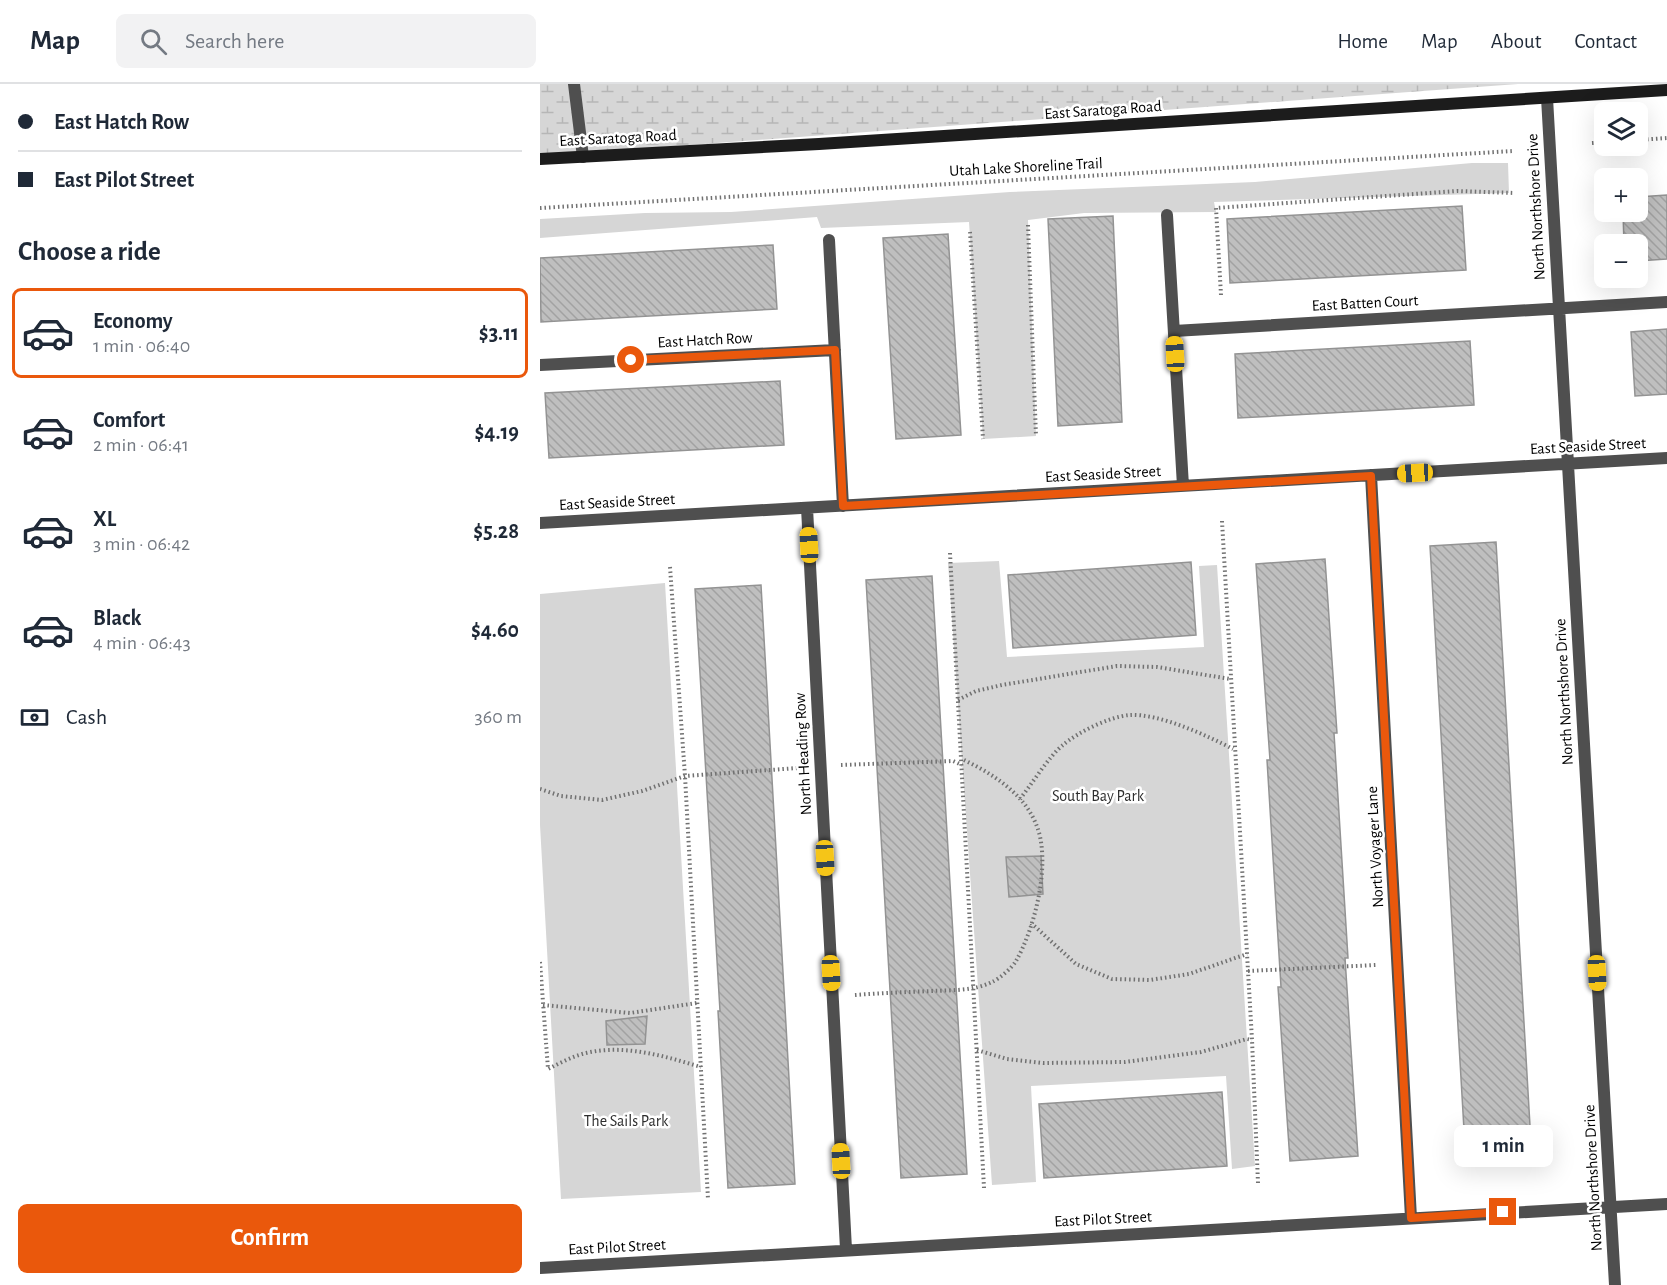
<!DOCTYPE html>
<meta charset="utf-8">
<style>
:root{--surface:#fff;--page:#f2f2f3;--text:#1f2937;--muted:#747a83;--line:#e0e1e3;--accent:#ea580c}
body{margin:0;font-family:"Alegreya Sans",sans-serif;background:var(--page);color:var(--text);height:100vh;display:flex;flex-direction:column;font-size:22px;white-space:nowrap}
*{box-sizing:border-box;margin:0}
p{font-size:20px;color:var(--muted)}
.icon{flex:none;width:33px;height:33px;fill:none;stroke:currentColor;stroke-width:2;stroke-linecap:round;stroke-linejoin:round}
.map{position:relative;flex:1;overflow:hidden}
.panel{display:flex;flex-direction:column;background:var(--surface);width:540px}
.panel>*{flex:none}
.hud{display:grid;align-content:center;height:132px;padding:0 18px;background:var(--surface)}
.buttons{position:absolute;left:1054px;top:18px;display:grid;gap:12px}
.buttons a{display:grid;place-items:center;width:54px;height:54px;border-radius:9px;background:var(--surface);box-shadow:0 6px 24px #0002;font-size:30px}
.end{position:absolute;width:27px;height:27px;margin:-14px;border:8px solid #ea580c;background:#fff;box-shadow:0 0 0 3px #fff}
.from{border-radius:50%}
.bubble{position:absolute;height:42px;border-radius:9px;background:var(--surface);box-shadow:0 6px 24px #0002;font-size:20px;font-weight:700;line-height:42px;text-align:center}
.car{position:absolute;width:18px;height:36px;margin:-18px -9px;border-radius:8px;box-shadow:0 0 4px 2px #0007;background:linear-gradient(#f5c518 24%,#345 0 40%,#f5c518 0 76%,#345 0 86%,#f5c518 0)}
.hud b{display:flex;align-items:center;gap:21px;height:57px;font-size:22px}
.hud b+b{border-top:2px solid var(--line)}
.hud i{width:15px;height:15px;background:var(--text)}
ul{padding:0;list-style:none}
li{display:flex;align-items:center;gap:18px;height:90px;margin:0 12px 9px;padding:0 6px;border:3px solid transparent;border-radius:9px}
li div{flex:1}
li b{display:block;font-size:22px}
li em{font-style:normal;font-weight:700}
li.active{border-color:var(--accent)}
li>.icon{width:54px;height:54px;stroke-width:1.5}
h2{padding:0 18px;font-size:27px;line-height:72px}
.pay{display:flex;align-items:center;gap:15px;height:66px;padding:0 18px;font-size:22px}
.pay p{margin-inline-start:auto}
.button{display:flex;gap:12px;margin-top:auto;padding:12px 18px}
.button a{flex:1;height:69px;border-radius:9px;background:var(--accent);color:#fff;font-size:24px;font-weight:700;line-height:69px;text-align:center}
header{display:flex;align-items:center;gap:36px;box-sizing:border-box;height:84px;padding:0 30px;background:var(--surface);border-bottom:2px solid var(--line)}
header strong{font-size:28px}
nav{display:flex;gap:33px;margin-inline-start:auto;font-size:21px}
.search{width:420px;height:54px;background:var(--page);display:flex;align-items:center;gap:15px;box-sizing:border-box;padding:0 21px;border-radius:9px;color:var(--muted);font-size:22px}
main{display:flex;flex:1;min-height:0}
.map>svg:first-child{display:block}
</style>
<header>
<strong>Map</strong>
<div class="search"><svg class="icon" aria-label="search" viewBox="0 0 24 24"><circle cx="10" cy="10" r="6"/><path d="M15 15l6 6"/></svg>Search here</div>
<nav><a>Home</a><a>Map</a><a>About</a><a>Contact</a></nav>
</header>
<main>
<section class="panel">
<div class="hud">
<b><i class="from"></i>East Hatch Row</b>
<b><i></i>East Pilot Street</b>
</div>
<h2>Choose a ride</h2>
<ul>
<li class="active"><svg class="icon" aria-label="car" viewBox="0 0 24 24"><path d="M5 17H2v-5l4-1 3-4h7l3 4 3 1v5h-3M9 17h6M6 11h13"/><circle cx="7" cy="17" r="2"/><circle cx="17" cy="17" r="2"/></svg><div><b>Economy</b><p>1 min · 06:40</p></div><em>$3.11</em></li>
<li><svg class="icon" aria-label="car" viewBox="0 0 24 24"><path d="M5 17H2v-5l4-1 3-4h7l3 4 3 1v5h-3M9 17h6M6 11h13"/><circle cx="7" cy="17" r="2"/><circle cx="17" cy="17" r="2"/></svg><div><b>Comfort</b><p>2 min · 06:41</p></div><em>$4.19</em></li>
<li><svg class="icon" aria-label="car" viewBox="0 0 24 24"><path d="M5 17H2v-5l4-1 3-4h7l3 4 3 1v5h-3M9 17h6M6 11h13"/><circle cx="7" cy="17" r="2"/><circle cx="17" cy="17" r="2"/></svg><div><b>XL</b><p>3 min · 06:42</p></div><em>$5.28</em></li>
<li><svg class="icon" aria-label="car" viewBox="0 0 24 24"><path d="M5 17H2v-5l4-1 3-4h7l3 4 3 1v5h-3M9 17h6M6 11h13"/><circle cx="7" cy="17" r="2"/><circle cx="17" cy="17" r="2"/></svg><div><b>Black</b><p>4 min · 06:43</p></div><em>$4.60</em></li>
</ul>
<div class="pay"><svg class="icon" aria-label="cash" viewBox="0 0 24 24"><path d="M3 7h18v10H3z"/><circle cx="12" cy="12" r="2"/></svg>Cash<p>360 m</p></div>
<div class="button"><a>Confirm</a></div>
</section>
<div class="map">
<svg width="1127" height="1201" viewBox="0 0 1127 1201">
<defs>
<pattern id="wetland-marsh" width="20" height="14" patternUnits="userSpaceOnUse" patternTransform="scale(1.5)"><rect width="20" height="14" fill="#d6d6d6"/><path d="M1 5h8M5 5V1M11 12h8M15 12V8" fill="none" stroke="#b6b6b6"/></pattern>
<pattern id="building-back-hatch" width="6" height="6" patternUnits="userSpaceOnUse" patternTransform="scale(1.5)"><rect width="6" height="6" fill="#bfbfbf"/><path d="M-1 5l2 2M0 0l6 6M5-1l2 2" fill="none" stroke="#a2a2a2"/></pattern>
</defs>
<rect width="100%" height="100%" fill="#fff"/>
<path fill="#d6d6d6" d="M932,79H968L969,109L674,118L676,128L544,129L488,136L496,352L443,355L429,138L281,144L277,133L0,154V135L105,129L191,128L470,108L715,98Z
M459,477L467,573L664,563L659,482L677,481L715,1082L692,1085L686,992L491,1002L496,1098L452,1101L408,479Z
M125,499L161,1108L21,1115L0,741V510Z"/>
<path fill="url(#wetland-marsh)" d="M0,0H978L0,72Z"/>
<path fill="url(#building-back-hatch)" stroke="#939393" stroke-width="1.5" d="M1127,111V175L1098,177V160H1084L1083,128H1098V113Z
M922,122L926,186L690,199L687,135Z
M573,132L582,338L518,342L508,135Z
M408,150L421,351L356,355L343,154Z
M233,161L237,225L1,238L0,174Z
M1127,245V310L1095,312L1091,248Z
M930,257L934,321L698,334L695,270Z
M240,297L244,361L9,374L5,309Z
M956,458L991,1059L925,1063L890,462Z
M785,475L797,649H794L808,874H805L818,1072L750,1077L738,903H741L727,676H730L716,480Z
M651,478L656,551L473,564L468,491Z
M392,492L427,1090L361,1094L326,496Z
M221,501L255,1100L188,1104L178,927H180L155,505Z
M501,772L503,810L469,813L466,773Z
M107,932L105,960L67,961L66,937Z
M682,1008L687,1082L504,1094L499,1020Z"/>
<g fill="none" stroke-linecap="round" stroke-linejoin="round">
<path stroke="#717171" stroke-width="4" stroke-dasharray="1.5 3" stroke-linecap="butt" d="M1098,56L1127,54
M1052,59L1065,58
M0,124L973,67
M488,141L496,352
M430,148L443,355
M681,211L676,124L917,107L975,109
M682,437L712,956L718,1099
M410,469L444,1104
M130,483L145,692L168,1115
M418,616L436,607L462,601L577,582L617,583L690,595
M301,681L413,677L422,681
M0,705L21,712L62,716L102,707L145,692L258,684
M480,715C491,701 510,671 523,661C538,648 569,633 589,631C619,629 668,652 693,665
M491,839L536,880L572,895L610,896L649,890L707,870
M0,878L8,985C20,979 33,972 46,969C85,960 124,972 161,983
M708,887L836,881
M315,911C341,909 367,908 393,907C412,906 434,907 452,898C459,895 472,884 476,877C495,844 512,777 496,740C483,708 451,689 422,675
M3,921L90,929L157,919
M437,966L467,975L503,979L585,978L661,968L707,955L712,956"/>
<path stroke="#4f4f4f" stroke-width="12" d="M34,0L43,73"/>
<path stroke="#4f4f4f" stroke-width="12" d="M1007,14L1075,1201
M627,131L643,402
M289,156L303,422
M634,247L1127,218
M0,281L295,266
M831,391L871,1134
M267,424L306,1165
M0,439L1127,374
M0,1184L1127,1120"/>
<path stroke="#1c1c1c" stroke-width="12" d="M0,75L279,60L1127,6"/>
</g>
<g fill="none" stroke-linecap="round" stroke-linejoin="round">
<path stroke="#ea580c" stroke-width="8" d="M91,276L295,266L303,422L831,392L871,1134L963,1128"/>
</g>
<g text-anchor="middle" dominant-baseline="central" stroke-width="5" stroke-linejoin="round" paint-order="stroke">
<g font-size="16" fill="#000" stroke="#fff">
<text transform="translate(563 26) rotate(-4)">East Saratoga Road</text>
<text transform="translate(78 54) rotate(-3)">East Saratoga Road</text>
<text transform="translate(486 83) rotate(-3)">Utah Lake Shoreline Trail</text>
<text transform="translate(996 123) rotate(-93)">North Northshore Drive</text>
<text transform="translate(825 219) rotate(-3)">East Batten Court</text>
<text transform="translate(165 256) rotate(-3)">East Hatch Row</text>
<text transform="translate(1048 362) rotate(-3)">East Seaside Street</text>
<text transform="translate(563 390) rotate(-3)">East Seaside Street</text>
<text transform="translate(77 418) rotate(-3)">East Seaside Street</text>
<text transform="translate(1024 608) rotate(-93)">North Northshore Drive</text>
<text transform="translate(263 670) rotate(-93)">North Heading Row</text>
<text transform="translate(835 763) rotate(-93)">North Voyager Lane</text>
<text transform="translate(1053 1094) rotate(-93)">North Northshore Drive</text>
<text transform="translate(563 1135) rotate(-3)">East Pilot Street</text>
<text transform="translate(77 1163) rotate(-3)">East Pilot Street</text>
</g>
<g font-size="16" fill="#2d2d2d" stroke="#fff">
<text x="558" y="712">South Bay Park</text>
<text x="86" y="1037">The Sails Park</text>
</g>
</g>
</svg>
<div class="buttons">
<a><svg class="icon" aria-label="layers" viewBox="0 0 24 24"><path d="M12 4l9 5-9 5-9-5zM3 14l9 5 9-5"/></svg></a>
<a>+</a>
<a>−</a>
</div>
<i class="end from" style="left:91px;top:276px"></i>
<i class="end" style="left:963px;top:1128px"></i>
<div class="bubble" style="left:914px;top:1041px;width:99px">1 min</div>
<i class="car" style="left:635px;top:270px;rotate:357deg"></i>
<i class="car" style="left:875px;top:389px;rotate:267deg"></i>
<i class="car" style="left:269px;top:461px;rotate:357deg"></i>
<i class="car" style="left:285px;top:774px;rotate:177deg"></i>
<i class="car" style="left:291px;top:889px;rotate:177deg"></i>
<i class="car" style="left:1057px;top:889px;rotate:177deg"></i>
<i class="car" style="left:301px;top:1077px;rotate:357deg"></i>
</div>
</main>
